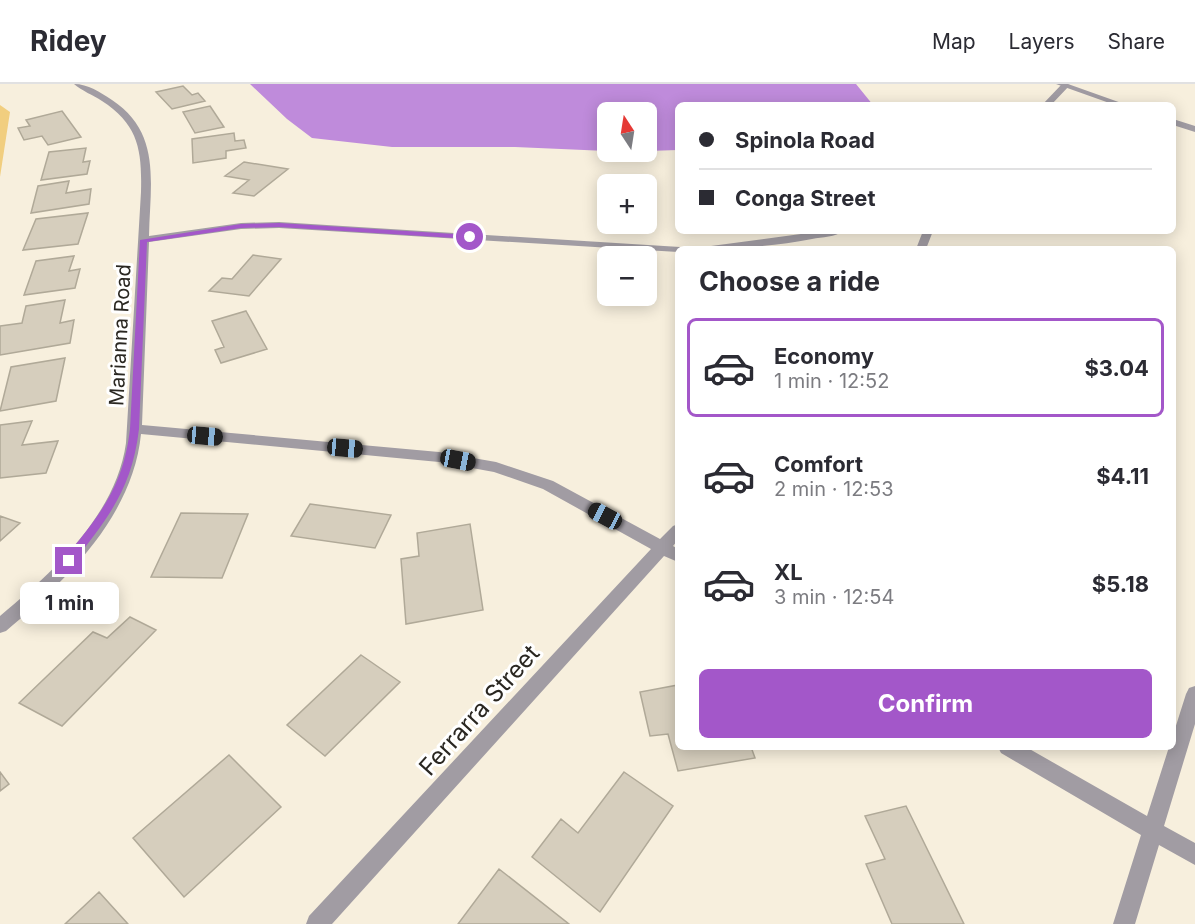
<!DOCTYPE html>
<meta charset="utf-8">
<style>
:root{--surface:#fff;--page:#f2f2f3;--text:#2b2b33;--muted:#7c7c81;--line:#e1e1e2;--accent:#a357c9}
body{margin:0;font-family:Inter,sans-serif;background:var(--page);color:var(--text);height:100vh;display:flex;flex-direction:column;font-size:22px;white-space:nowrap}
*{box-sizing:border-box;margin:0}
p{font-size:20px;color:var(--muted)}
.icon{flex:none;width:33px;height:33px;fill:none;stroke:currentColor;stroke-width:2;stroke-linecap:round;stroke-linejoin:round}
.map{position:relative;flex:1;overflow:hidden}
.drawer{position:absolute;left:675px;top:162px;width:501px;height:504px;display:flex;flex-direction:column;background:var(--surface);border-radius:9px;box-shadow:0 3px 15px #0003}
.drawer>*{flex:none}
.banner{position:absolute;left:675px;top:18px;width:501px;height:132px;border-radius:9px;box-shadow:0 3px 15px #0003;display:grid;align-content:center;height:132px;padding:0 24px;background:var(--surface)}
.needle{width:39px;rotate:348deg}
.tools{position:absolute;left:597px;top:18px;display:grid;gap:12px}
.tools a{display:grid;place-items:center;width:60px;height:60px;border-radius:9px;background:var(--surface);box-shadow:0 3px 15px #0003;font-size:30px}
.end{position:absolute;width:27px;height:27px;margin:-14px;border:8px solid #a357c9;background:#fff;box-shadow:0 0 0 3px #fff}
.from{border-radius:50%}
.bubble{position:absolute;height:42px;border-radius:9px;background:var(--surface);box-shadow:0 3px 15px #0003;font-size:20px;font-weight:700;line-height:42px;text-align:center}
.car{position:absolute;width:18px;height:36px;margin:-18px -9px;border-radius:8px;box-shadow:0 0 4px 2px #0007;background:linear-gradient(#222 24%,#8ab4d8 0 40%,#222 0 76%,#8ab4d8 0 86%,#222 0)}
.banner b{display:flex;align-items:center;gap:21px;height:57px;font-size:22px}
.banner b+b{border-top:2px solid var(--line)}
.banner i{width:15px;height:15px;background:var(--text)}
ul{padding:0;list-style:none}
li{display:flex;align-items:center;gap:18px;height:99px;margin:0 12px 9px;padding:0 12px;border:3px solid transparent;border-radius:9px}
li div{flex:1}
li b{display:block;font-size:22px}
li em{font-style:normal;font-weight:700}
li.active{border-color:var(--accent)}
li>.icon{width:54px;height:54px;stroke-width:1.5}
h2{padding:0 24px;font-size:27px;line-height:72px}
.action{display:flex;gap:12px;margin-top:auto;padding:12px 24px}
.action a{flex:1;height:69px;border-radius:9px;background:var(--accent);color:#fff;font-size:24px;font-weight:700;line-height:69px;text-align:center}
header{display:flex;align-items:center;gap:36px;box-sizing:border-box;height:84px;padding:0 30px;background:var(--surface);border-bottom:2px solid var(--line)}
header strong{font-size:28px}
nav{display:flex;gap:33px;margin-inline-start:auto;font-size:21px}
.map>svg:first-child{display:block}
</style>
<header>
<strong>Ridey</strong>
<nav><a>Map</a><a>Layers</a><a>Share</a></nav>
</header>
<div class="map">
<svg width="1195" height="840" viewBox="0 0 1195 840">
<rect width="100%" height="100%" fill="#f7efdd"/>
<path fill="#f1ce7f" d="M0,21L10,28L0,93Z"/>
<path fill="#bf8bdb" d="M250,0H856L873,21H678V66L647,67L646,28H608L607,67L515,63H392L312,54L287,35Z"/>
<path fill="#d6cebd" stroke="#b0a998" stroke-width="1.5" d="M183,2L192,11L198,9L205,17L172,25L156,8Z
M210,22L224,43L195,49L183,28Z
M62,27L81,53L48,61L42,52L24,56L18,44L30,42L26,36Z
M234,49L235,57L244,56L246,64L226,67V74L193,79L192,55Z
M86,64L83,78L90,77L87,90L41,96L49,68Z
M244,78L288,85L254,112L233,109L249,96L225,92Z
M69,97L66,109L91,105L89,120L31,129L38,102Z
M88,129L78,160L23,166L36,135Z
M253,171L281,175L249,212L209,207L222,194L232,195Z
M74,172L69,187L80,185L75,204L24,211L36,177Z
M65,216L60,239L74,236L70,259L0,271V242L22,239L26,222Z
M246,227L267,265L221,279L215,266L224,263L212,237Z
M65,274L56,317L0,327L11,283Z
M32,337L22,361L58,357L46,389L0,394V341Z
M310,420L391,431L375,464L291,452Z
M181,429L248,430L222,494L151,493Z
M0,432L20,439L0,457Z
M470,440L483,526L406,540L401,475L419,472L417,449Z
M130,533L156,546L62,642L19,619L93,548L107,554Z
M361,571L400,598L325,672L287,641Z
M678,601V663H751L755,674L678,687L668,650L650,652L640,608Z
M229,671L281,723L184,813L133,754Z
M0,688L9,700L0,707Z
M624,688L673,722L600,828L532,773L561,735L578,749Z
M906,722L964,840H892L866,780L885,775L865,732Z
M499,785L569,840H458Z
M99,808L128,840H65Z"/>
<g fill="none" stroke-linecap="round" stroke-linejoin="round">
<path fill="#a19ca3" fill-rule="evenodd" d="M74,0C88,0 100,8 112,16C162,49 150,100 149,152L241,139L279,138L696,164L823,147H843C836,153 822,153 812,155C767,164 724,165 678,165V168L279,144L241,145L149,158L142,341L439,368L496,378L553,397L660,455L673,442L678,440V456L673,462L678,465V478L664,472L332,840H306L309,832L651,465L543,405L494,388L439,378L141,350C133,432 66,497 6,547L0,549V532C53,488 116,431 126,359L141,108C142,67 139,41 102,17C93,11 82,7 74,0Z
M1062,0L1070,1L1051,21H1042Z
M923,147H933L926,165H916Z
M1195,602V640L1164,742L1195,759V781L1159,761L1135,840H1113L1141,751L1001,669L998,663H1026L1147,732L1169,663H1173V651L1186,610L1189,604Z"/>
<path fill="#a19ca3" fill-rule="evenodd" d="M1056,0H1068L1127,21H1115Z
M1173,35L1195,42V48L1173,41Z"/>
</g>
<path fill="#a357c9" d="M279,139L470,151L473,153L470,155L279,143L241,144L147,158L139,345C132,405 108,434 72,480H65V474C100,430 123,404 130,345L140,156L241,140Z"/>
<g text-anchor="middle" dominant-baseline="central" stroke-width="6" stroke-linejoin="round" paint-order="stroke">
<g font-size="20" fill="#2a2721" stroke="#fff">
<text transform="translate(120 251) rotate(-87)">Marianna Road</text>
</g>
<g font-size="24" fill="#2a2721" stroke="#fff">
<text transform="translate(479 626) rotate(-48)">Ferrarra Street</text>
</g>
</g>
</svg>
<div class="tools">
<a><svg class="needle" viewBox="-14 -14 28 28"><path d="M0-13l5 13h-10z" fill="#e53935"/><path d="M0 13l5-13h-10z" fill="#7c7c81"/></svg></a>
<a>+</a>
<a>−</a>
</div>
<i class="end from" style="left:470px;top:153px"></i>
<i class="end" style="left:69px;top:477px"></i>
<div class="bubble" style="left:20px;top:498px;width:99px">1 min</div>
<i class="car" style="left:205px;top:352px;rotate:95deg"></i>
<i class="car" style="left:345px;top:364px;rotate:95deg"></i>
<i class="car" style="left:458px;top:376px;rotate:101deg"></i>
<i class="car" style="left:605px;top:432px;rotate:298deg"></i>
<div class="banner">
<b><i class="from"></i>Spinola Road</b>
<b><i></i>Conga Street</b>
</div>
<section class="drawer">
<h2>Choose a ride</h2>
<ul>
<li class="active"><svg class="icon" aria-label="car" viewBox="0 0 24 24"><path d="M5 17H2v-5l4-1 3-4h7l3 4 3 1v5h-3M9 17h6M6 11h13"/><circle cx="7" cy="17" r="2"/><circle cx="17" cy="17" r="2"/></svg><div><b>Economy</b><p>1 min · 12:52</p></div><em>$3.04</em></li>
<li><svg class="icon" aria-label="car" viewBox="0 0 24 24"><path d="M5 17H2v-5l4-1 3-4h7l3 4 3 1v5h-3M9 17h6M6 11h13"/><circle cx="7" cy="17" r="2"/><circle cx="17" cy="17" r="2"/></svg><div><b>Comfort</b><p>2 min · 12:53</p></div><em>$4.11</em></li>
<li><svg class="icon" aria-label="car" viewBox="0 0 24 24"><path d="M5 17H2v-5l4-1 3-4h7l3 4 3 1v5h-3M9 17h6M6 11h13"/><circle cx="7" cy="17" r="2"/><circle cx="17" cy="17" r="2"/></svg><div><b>XL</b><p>3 min · 12:54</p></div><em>$5.18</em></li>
</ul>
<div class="action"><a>Confirm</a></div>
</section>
</div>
